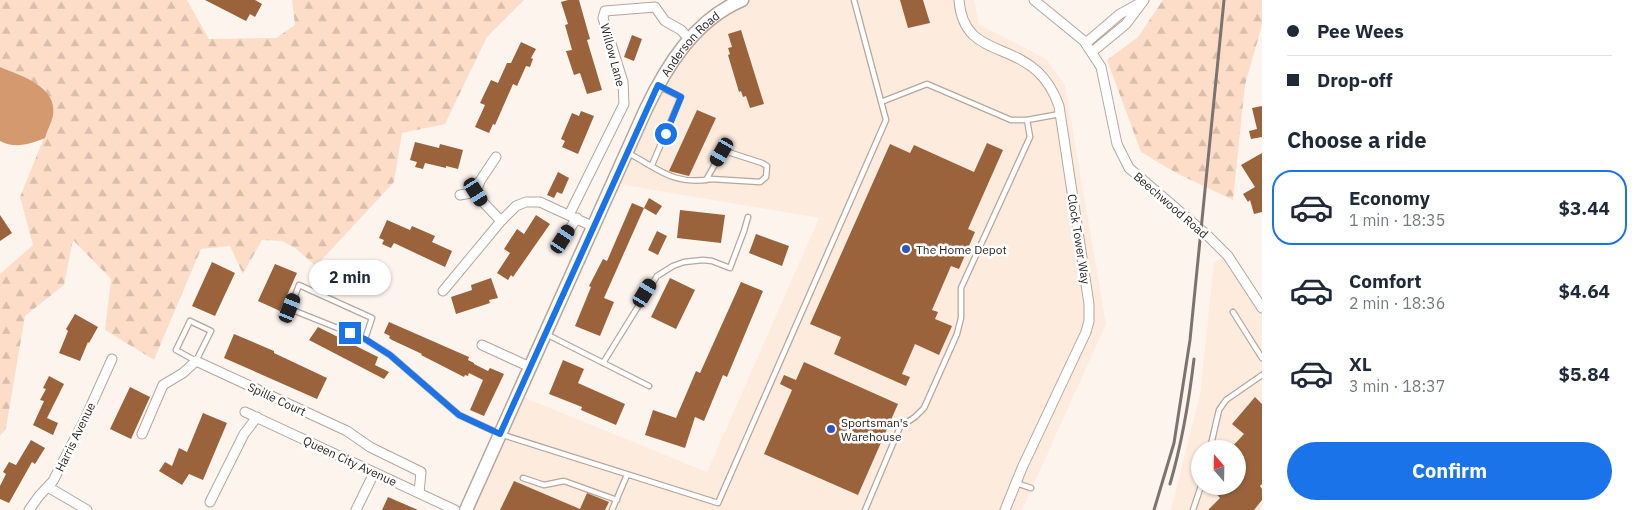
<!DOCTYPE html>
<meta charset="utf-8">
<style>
:root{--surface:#fff;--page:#f2f2f3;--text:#1f2937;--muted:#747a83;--line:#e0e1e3;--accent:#1a73e8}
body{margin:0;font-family:"IBM Plex Sans",sans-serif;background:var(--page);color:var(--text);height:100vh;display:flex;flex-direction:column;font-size:19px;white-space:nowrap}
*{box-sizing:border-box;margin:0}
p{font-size:16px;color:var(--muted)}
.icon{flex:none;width:28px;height:28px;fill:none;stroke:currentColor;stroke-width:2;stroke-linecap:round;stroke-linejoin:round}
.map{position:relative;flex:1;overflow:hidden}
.details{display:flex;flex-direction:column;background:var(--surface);width:375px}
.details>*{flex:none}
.banner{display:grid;align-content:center;height:110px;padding:0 25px;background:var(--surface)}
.needle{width:32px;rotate:340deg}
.buttons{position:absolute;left:1191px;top:440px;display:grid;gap:10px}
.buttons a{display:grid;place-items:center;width:55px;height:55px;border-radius:50%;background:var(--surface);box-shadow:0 1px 4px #0004;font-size:25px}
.end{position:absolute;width:22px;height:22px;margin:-11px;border:6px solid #1a73e8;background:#fff;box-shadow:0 0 0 2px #fff}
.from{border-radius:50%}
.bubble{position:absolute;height:35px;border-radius:18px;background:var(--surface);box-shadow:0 1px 4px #0004;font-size:16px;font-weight:700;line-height:35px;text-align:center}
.car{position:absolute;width:15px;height:30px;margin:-15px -8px;border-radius:6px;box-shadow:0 0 4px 1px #0007;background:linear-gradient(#222 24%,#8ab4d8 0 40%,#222 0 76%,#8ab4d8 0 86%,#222 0)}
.banner b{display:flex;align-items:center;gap:18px;height:48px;font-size:19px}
.banner b+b{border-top:1px solid var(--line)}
.banner i{width:12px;height:12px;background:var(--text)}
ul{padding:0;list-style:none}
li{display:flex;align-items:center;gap:15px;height:75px;margin:0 10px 8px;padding:0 15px;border:2px solid transparent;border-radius:20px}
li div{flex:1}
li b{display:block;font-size:19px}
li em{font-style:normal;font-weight:700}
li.selected{border-color:var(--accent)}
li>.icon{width:45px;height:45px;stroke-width:1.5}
h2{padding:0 25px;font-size:22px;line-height:60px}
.primary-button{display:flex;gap:10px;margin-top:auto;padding:10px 25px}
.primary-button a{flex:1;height:58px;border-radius:30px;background:var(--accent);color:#fff;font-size:20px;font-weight:700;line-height:58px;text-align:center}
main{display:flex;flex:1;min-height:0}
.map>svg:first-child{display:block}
</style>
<main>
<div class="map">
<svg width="1262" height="510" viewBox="0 0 1262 510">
<defs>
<pattern id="forest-firs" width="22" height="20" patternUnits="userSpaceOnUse" patternTransform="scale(1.25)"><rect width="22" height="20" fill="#fdddc8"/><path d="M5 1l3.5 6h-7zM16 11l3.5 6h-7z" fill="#d9beac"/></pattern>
</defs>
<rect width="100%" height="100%" fill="#fef4ee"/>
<path fill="#fdebde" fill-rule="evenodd" d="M742,0H974L979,24L1046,59L1065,85L1106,324L1022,510H466L518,395L707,472L819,218L613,183L677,53Z
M1228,256L1262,308V510H1171L1200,394L1214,262ZM1200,449H1238V486H1200Z"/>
<path fill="url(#forest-firs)" d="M0,0H187L209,39L276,38L295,25L292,0H524L487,37L445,124L402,133L394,182L316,266L295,248L282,241L262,240L243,274L230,246L201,249L154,360L105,330L111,279L73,240L64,285L25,316L6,428L0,436V274L33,245L20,197L53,115L43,88L21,76L0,67Z
M1163,0H1262V25L1245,85L1233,200L1178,174L1141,152L1107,60L1138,37Z"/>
<path fill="#d4996f" d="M0,67C21,76 58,86 53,116C51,123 47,131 45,138C30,144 15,149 0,141Z"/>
<path fill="#9a633b" d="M205,0H255L262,4L255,17L250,14L246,21Z
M568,0H579L590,39L587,40L602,90L587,94L580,73L574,75L566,51L572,50L565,25L568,24L561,2Z
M900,0H923L930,23L908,28Z
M741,30L764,104L750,108L746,96L743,97L741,91L739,92L728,55L730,54L728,48L732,47L728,34Z
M632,35L642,39L634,61L624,57Z
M521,42L536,49L531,58L533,59L530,67L526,66L517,86L513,84L495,125L493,124L489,133L475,127L485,105L480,103L491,80L498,83L507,63H511Z
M1262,106V137L1251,139L1249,131L1257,129L1252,108Z
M697,110L716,118L689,176L669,171Z
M581,111L594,116L578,154L562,147L565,141L561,139L572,113L579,116Z
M415,142L439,148L440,144L463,150L458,169L446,166V168L425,163L423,169L415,167L417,162L410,160Z
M987,143L1003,150L968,229L975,232L959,269L951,266L932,310L938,312L935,319L952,326L939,355L915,344L902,374L910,377L906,386L834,354L841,337L810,324L890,144L910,153L914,145L974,172Z
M1262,153V212L1254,214L1250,200L1248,202L1243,194L1255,187L1241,165Z
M558,172L569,178L562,194L557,192L554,198L547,195Z
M649,198L662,206L656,215L644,208Z
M632,203L644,208L604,298L614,302L600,336L575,326L591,287L589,286L603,259L607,261Z
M680,210L725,215L721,243L677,238Z
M0,215L12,233L0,241Z
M536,215L550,224L513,277L511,275L508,280L497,273L510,253L504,249L517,229L524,234Z
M387,220L410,230L412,226L435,236L432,242L452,251L445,267L394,243L391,248L382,244L384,240L379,238Z
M657,231L667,236L658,255L648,250Z
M756,234L789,246L782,266L749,253Z
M212,262L235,273L215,316L192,306Z
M275,264L297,273L280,311L258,301Z
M491,278L498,298L489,300L490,303L456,314L451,297L472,290L471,285Z
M670,278L695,290L676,329L651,317Z
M741,282L763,291L727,377L723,375L704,421L695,417L685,448L645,435L653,410L676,418L696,371L700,373Z
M75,314L98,327L89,343L88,342L80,361L59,353L68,331L66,329Z
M389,322L469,357L468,360L474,363V364L488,371L490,368L504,374L484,416L470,410L483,380L469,373L468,376L465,375L464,377L421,355L422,354L392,340L389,338L390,336L384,333Z
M318,327L378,357L375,365L389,372L384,379L309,340Z
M234,334L274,351V353L327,378L317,399L224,358Z
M563,360L584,369L578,383L625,404L616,425L581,410L582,407L549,394Z
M804,362L898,404L858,495L764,454L792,390L780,384L784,375L796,380Z
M49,376L64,384L47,418L58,423L53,435L33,425L44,401L40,400L46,389L43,388Z
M130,387L150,397L131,439L110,429Z
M1255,397L1262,404V484L1260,486L1262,489V500L1254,510H1208L1220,498L1209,486H1238V449H1230L1244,434L1232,424Z
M203,413L227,423L203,480L189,474L182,485L159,471L165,462L172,466L179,448L187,452Z
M31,440L45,448L35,464L32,462L9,503L0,499V486L6,474L3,472L9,462L16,465Z
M514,481L580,509L587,493L609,502L605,510H500Z
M388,497L418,510H382Z"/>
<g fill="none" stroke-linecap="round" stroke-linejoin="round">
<defs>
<path id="lane" d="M881,102L927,84L1011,120H1027L1060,114
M628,153C659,169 674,186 711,179L760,182L766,177L767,166L762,163L725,151L722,152L706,180
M652,165L681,97L658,86
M1233,312L1262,358
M190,321L211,331L196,361L176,350Z
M546,334L649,386
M365,339L290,309L299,285L372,318L365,339L390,355L459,415L500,434L718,503L886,120L854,0
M603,363L657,276L673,266L684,262L703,260L712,261L730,268L744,231L748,217
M1210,449L1219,410L1226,400L1262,375
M523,478L544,485L564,481L617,500
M1016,483L1031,488
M612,510L627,475
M865,510L900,427L915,417L924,408L957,334L961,318V288L1030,137L1027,120
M1193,510L1201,486"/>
<path id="street" d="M959,0C963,53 1006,43 1037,71C1048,81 1054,92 1059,106L1089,304V321L1086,332L1022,468L1005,510
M1034,0L1084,41L1101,67L1117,144L1129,168L1207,235L1228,256L1262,308
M1086,43L1120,14L1140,3
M1092,52L1126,24L1144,0
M496,157L480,181L476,192L482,201L501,221
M460,195L476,192
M569,215L624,104L623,82L603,18L605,11L655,7L665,21L681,30L690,40
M563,239L577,218
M443,291L501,221L516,206L526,202H540L594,227
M482,345L530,367
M245,412L455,510
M142,434L163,385L183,373L196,361L347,431L370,447L421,472L419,493
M48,487L87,510
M210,502L244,434L257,417
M29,510L39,496L53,481L84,421L112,359
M356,510L374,473"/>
<g id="secondary">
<path id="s1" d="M466,510L646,109C667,65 695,20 742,0"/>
</g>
</defs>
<use href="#lane" stroke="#b6a69c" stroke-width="7"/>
<use href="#street" stroke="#b6a69c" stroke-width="11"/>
<use href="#secondary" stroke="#b6a69c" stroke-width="15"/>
<use href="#lane" stroke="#fff" stroke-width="4.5"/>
<use href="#street" stroke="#fff" stroke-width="9"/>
<use href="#secondary" stroke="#fff" stroke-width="12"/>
<path stroke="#7b736f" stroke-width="3" d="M1170,484C1182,443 1189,401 1194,359
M1154,510L1174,443L1190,340L1224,0"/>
</g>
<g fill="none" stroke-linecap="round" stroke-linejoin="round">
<path stroke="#1a73e8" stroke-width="6" d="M350,333L365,339L390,355L459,415L500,434L658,85L681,97L666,134"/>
</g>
<g fill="#3056c6" stroke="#fff" stroke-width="2">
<circle cx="906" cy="249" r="5"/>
<circle cx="831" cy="429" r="5"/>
</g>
<g text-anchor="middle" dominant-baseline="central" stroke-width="5" stroke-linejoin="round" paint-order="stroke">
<g font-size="12" fill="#2c2622" stroke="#fff">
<text stroke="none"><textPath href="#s1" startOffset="519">Anderson Road</textPath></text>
<text transform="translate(613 55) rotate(75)">Willow Lane</text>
<text transform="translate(1171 205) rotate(41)">Beechwood Road</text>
<text transform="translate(1079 239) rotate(81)">Clock Tower Way</text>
<text transform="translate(277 399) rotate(25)">Spille Court</text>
<text transform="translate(75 437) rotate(-64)">Harris Avenue</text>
<text transform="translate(350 461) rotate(25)">Queen City Avenue</text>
</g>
<g font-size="12" fill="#2c2622" stroke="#fff" text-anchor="start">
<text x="916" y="249">The Home Depot</text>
<text x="841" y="422">Sportsman's<tspan x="841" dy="14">Warehouse</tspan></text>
</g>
</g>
</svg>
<div class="buttons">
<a><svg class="needle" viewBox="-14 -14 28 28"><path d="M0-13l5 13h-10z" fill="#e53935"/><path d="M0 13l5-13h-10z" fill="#747a83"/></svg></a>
</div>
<i class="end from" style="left:666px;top:134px"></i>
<i class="end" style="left:350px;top:333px"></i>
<div class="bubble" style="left:309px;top:260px;width:82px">2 min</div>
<i class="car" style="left:722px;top:152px;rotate:210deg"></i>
<i class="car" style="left:476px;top:192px;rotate:148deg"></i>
<i class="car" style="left:563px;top:239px;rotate:33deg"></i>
<i class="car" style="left:645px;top:293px;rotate:31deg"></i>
<i class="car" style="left:290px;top:308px;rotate:22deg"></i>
</div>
<section class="details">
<div class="banner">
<b><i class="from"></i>Pee Wees</b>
<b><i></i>Drop-off</b>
</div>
<h2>Choose a ride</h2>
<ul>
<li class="selected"><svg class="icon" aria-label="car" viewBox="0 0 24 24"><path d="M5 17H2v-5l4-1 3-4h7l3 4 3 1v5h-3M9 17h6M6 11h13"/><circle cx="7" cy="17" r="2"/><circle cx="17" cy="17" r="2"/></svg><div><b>Economy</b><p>1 min · 18:35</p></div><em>$3.44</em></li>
<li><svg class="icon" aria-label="car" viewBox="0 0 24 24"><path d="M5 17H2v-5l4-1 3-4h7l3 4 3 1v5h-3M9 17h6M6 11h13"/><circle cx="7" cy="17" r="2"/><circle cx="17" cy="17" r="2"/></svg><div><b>Comfort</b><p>2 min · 18:36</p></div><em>$4.64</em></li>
<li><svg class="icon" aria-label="car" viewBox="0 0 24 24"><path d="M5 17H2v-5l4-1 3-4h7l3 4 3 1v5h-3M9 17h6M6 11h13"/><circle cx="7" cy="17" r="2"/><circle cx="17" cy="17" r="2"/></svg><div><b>XL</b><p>3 min · 18:37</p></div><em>$5.84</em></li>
</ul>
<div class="primary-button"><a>Confirm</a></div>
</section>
</main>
